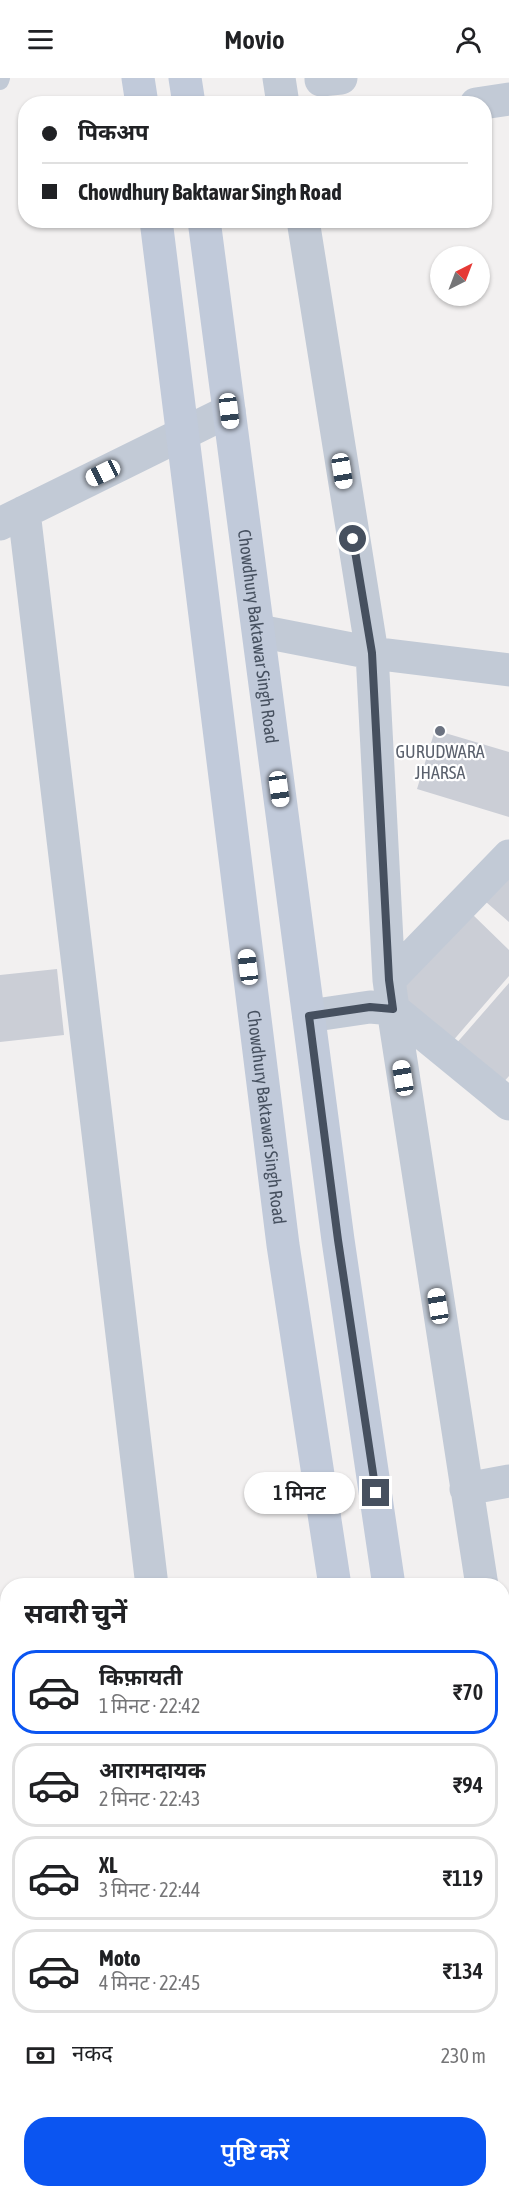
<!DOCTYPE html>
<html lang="hi">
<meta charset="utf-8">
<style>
:root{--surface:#fff;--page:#f2f2f2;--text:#202124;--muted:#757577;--line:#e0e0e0;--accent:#0b55f1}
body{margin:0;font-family:"Asap Condensed","Noto Sans Devanagari",sans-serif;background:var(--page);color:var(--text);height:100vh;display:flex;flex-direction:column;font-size:22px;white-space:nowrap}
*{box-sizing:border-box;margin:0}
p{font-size:20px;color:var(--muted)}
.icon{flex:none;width:33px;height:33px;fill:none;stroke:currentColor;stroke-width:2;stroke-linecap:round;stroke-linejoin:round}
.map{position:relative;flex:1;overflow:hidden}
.details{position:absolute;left:0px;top:1500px;width:510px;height:620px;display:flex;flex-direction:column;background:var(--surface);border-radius:24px 24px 0 0;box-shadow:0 2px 4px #0004}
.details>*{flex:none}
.top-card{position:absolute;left:18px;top:18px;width:474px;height:132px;border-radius:24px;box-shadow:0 2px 4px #0004;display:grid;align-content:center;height:132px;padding:0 24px;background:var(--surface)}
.needle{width:39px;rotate:42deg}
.buttons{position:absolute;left:430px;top:168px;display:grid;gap:12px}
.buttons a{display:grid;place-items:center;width:60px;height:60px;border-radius:50%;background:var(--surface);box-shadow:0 2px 4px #0004;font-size:30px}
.end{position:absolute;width:27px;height:27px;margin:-14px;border:8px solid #46505f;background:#fff;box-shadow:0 0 0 3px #fff}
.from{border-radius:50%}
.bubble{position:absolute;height:42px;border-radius:21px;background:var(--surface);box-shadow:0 2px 4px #0004;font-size:20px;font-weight:600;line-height:42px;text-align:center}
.car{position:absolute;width:18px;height:36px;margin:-18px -9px;border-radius:8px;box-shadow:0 0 4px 2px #0007;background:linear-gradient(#fff 24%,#345 0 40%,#fff 0 76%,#345 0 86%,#fff 0)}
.top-card b{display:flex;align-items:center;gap:21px;height:57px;font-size:22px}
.top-card b+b{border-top:2px solid var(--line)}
.top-card i{width:15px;height:15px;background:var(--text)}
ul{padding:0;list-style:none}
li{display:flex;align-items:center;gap:18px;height:84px;margin:0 12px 9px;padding:0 12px;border:3px solid var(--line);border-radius:24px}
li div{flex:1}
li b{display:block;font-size:22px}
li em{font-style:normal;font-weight:600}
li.on{border-color:var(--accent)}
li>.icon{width:54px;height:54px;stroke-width:1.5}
h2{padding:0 24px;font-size:27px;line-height:72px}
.pay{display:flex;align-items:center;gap:15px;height:66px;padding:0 24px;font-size:22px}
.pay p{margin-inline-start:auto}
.action{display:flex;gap:12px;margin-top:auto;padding:12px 24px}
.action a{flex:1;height:69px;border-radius:24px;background:var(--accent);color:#fff;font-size:24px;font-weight:600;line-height:69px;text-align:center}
header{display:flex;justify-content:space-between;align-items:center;height:78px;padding:0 24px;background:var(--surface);font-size:27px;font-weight:600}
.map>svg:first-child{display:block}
</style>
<header><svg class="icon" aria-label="menu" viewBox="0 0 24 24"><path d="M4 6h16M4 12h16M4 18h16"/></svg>Movio<svg class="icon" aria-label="person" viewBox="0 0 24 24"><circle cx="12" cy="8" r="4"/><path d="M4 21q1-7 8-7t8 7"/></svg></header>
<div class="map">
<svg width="509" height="2119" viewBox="0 0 509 2119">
<rect width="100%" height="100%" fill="#f2f0f0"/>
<path fill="#cbced6" d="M435,652L509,674V739L417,711Z
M509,786V844L478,817Z
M471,835L509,872V898L451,965L396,918Z
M57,891L64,957L0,964V897Z
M509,905V998L501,1007L455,967Z"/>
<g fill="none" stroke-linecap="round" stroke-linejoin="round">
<path stroke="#c2cad6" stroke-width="18" d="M0,3L1,0"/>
<path stroke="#c2cad6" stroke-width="33" d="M279,0L283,26
M321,0V2L341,0
M476,26L509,21
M303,142L372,575L389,902L393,931L482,1508
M24,434L152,1508
M0,446L229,333
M259,553L372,575L509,592
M389,902L509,778
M309,938L370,929L393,931L509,1026
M466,1411L509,1403
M0,1612L8,1611
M502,1635L509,1675
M0,1897L8,1895
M67,2112L68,2119
M372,2112L373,2119"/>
<g stroke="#c1cada" stroke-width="33">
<path d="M138,0L142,26"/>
<path d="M185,0L189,26"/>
<path id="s1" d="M156,142L283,1167L335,1508"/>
<path id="s2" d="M204,142L338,1162L389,1508"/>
<path d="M414,2112V2119"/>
<path d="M469,2112L470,2119"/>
</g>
</g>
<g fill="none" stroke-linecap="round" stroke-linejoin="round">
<path stroke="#46505f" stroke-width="8" d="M353,461L372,575L389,902L393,931L370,929L309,938L338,1162L376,1415"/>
</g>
<circle fill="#6b7280" stroke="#fff" stroke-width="2" cx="440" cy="653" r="6"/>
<g text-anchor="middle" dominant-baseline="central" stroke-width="4.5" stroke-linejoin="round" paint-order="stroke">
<g font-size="18" fill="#46505f" stroke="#fff">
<text stroke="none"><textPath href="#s2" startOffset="420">Chowdhury Baktawar Singh Road</textPath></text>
<text stroke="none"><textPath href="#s1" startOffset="904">Chowdhury Baktawar Singh Road</textPath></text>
</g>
<g font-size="18" fill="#5b616d" stroke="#fff">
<text x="440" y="673">GURUDWARA<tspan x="440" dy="21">JHARSA</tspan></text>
</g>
</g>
</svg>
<div class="buttons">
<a><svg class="needle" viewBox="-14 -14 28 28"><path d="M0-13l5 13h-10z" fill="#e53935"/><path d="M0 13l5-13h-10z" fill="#757577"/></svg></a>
</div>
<i class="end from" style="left:353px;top:461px"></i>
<i class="end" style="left:376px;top:1415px"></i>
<div class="bubble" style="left:244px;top:1394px;width:111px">1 मिनट</div>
<i class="car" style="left:229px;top:333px;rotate:173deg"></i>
<i class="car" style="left:342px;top:393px;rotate:171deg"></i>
<i class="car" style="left:103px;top:395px;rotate:244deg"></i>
<i class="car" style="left:279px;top:711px;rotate:172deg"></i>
<i class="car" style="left:248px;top:889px;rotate:353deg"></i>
<i class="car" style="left:403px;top:1000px;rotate:351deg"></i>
<i class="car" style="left:438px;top:1228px;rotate:351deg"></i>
<div class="top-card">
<b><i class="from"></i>पिकअप</b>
<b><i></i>Chowdhury Baktawar Singh Road</b>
</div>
<section class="details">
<h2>सवारी चुनें</h2>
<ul>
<li class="on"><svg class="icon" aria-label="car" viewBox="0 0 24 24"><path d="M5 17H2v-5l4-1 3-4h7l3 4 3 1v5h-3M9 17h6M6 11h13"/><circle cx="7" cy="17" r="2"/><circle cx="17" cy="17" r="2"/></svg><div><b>किफ़ायती</b><p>1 मिनट · 22:42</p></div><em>₹70</em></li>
<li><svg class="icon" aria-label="car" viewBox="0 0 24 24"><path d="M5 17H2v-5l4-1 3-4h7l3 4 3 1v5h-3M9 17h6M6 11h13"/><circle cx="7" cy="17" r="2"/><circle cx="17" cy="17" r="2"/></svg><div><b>आरामदायक</b><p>2 मिनट · 22:43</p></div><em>₹94</em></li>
<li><svg class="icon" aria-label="car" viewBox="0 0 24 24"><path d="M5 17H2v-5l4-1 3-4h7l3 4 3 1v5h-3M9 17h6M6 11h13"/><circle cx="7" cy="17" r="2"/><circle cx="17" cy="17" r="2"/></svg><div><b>XL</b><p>3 मिनट · 22:44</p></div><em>₹119</em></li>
<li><svg class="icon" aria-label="car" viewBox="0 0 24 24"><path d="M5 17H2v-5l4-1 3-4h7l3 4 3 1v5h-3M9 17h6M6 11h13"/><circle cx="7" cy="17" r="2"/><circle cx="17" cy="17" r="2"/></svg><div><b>Moto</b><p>4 मिनट · 22:45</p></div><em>₹134</em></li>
</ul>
<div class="pay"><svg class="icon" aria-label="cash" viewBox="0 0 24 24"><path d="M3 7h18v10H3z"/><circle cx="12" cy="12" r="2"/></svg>नकद<p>230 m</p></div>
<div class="action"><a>पुष्टि करें</a></div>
</section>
</div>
